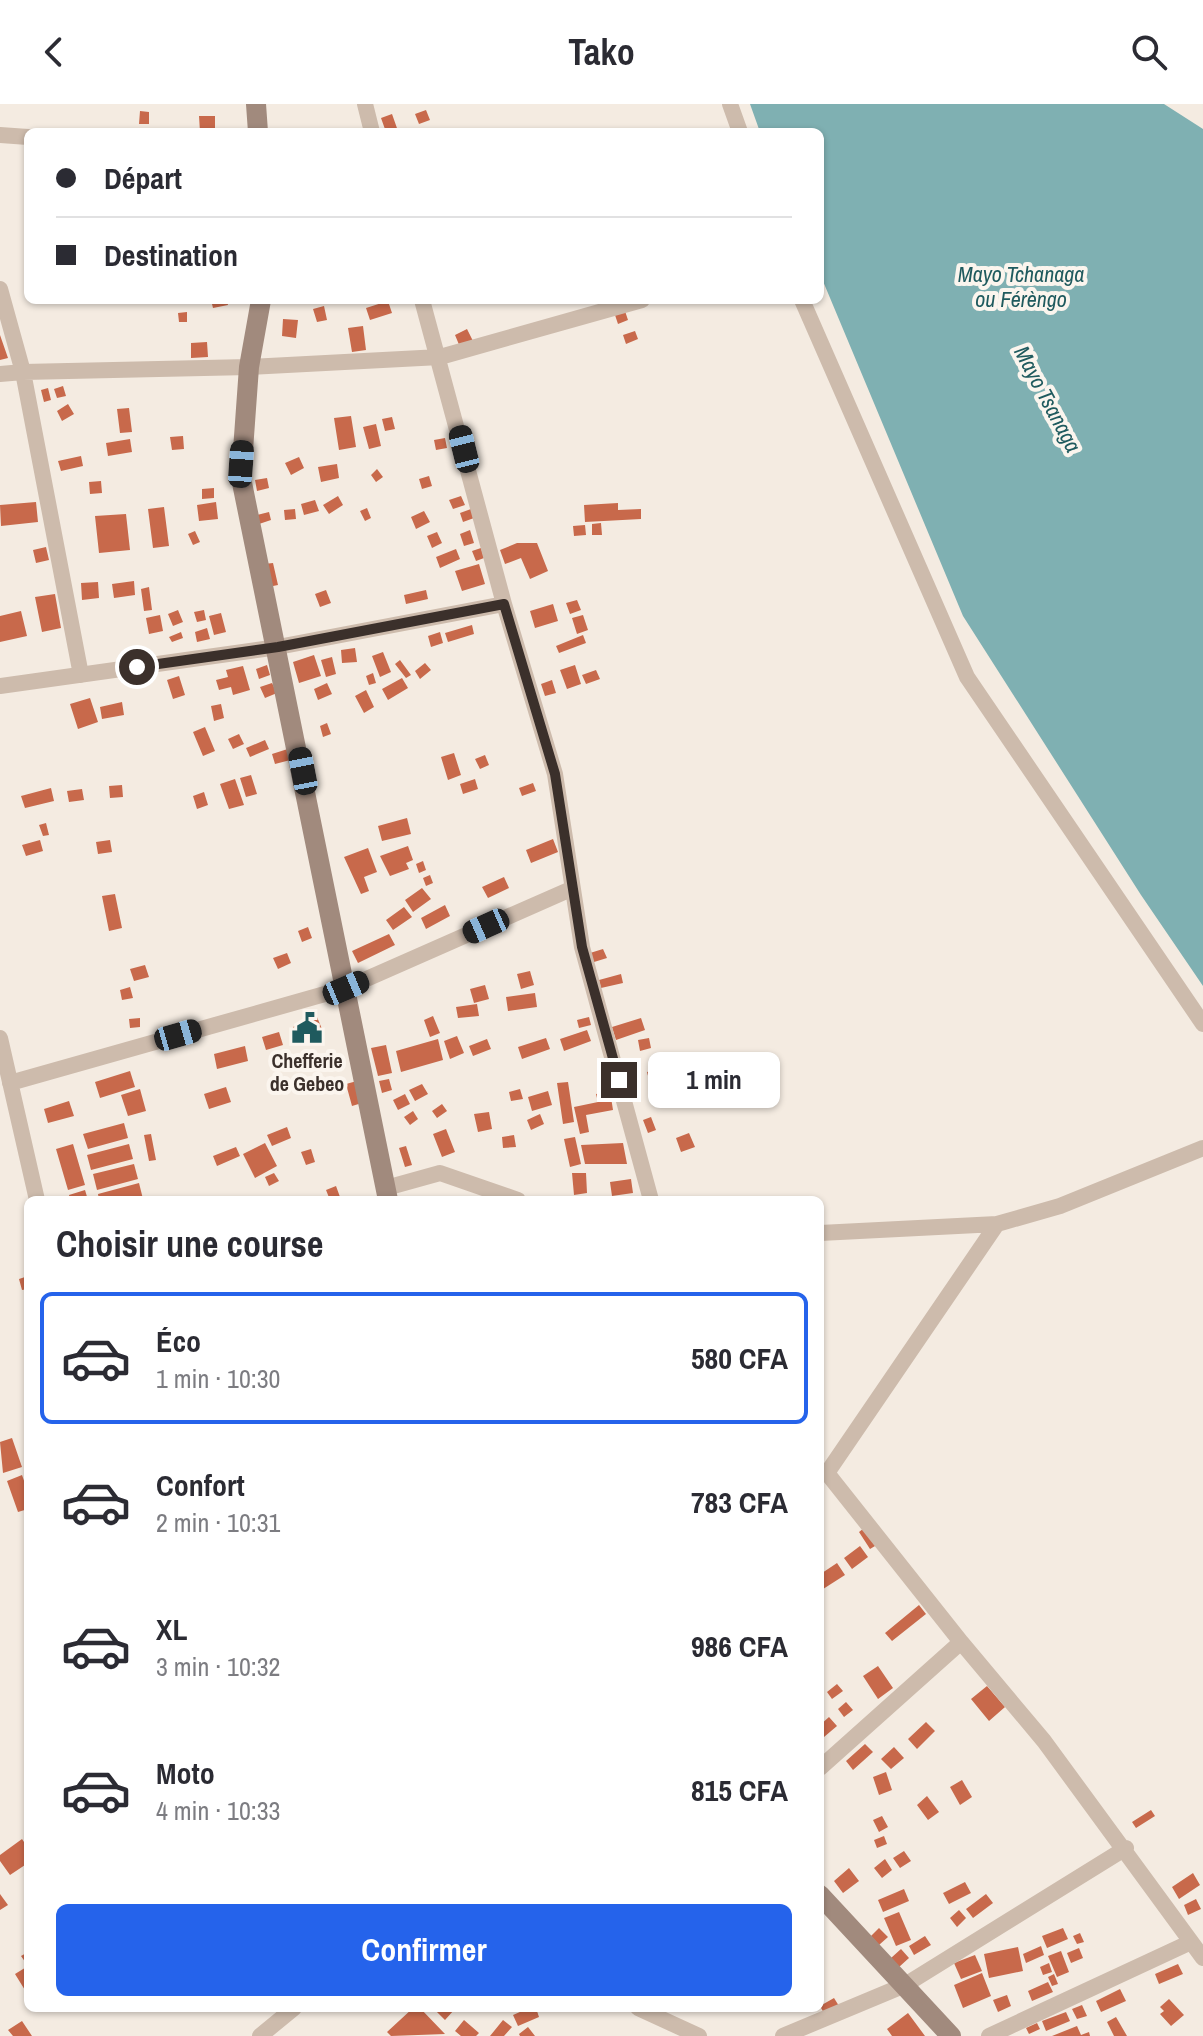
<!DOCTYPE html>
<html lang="fr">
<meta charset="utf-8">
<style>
:root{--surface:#fff;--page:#f2f2f3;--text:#2b2b33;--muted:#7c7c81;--line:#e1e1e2;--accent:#2563eb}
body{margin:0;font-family:"Archivo Narrow",sans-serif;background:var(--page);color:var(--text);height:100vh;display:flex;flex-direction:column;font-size:30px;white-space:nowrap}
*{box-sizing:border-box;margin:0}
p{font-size:26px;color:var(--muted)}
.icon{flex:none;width:44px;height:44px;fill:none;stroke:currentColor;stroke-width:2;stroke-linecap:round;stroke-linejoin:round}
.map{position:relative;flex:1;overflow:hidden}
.details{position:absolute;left:24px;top:1092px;width:800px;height:816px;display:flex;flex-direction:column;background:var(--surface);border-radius:12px;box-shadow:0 2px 6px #0004}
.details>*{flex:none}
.guide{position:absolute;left:24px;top:24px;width:800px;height:176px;border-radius:12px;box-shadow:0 2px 6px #0004;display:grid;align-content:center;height:176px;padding:0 32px;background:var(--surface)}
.end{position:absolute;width:36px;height:36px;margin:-18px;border:10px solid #3b302b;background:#fff;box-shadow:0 0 0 4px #fff}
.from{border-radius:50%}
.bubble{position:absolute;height:56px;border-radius:12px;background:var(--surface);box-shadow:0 2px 6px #0004;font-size:26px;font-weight:700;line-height:56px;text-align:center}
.car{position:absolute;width:24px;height:48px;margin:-24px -12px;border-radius:10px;box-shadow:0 0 6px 2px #0007;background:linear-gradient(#222 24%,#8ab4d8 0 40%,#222 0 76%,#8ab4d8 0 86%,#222 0)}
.guide b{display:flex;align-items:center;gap:28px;height:76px;font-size:30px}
.guide b+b{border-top:2px solid var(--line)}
.guide i{width:20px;height:20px;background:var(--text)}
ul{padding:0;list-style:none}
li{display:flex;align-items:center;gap:24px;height:132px;margin:0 16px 12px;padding:0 16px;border:4px solid transparent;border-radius:12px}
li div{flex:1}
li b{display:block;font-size:30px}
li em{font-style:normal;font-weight:700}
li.current{border-color:var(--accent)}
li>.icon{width:72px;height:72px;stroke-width:1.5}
h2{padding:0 32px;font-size:36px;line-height:96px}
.primary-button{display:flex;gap:16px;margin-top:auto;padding:16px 32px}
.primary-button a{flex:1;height:92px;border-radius:12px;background:var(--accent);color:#fff;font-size:32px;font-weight:700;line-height:92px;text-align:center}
header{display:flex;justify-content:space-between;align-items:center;height:104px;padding:0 32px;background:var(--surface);font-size:36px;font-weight:700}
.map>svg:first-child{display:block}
</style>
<header><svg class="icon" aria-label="back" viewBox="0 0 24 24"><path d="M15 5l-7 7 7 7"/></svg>Tako<svg class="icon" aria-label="search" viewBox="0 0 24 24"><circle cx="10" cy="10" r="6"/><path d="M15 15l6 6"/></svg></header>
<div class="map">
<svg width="1203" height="1932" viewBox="0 0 1203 1932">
<rect width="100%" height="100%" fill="#f4ebe1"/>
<path fill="#7fb0b2" d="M750,0H1164L1203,25V882L1141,791L963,512L820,170V28H760Z"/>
<path fill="#c8694b" d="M426,6L430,16L419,20L415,10Z
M140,7L149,8V20H139Z
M392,10L398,27L386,28L381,14Z
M199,12H215V28H200Z
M211,196H227L228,201L213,204Z
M388,197L392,209L370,216L366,204Z
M324,202L327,216L317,218L313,205Z
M625,207L628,216L618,220L615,211Z
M187,208V218H179L178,209Z
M283,215L298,216L296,234L282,232Z
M363,222L366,246L352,248L348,224Z
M467,225L473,237L460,243L455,231Z
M635,227L638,235L626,240L623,231Z
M0,231L8,254L0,256Z
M207,238L208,253L191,254V239Z
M63,282L66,292L57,294L54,285Z
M48,284L51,296L44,298L41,286Z
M68,300L74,310L62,317L57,307Z
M129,304L132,328L120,329L117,305Z
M351,312L356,343L339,346L334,314Z
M392,313L395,325L385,327L382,315Z
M376,320L381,342L369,345L363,323Z
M183,332L184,345L172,346L170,333Z
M445,334L447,344L436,346L434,336Z
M130,335L132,348L108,352L106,339Z
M81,352L83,362L61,367L58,357Z
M299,353L304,364L291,371L285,359Z
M337,360L339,374L321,378L318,363Z
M377,365L383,373L376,378L371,371Z
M429,372L432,382L422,385L419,375Z
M267,374L269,384L257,387L255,376Z
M101,377L102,389L90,390L89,378Z
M214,384V394L202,395V385Z
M338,392L343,401L329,410L323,401Z
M461,392L465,401L453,405L449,396Z
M315,396L319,407L304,411L301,400Z
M36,398L38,418L1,422L0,401Z
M216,398L218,415L199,417L197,401Z
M618,399V406L641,405V415L585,418L584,401Z
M164,403L169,442L153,444L148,405Z
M367,404L371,414L365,417L360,407Z
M295,405L296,415L285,416L284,406Z
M471,405L474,414L463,418L460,409Z
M424,407L430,418L416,425L411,413Z
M269,408L271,416L259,420L257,411Z
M126,410L130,446L99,449L95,412Z
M601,419L602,431H592V420Z
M585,421L586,431L574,432L573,422Z
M470,426L474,439L464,442L460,430Z
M195,427L200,438L193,441L188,430Z
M437,428L442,439L432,444L427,432Z
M517,439H537L548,467L530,475L521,454L505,460L500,446Z
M46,443L49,456L36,459L33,446Z
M481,444L484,454L476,457L472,447Z
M456,445L460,455L440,464L436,453Z
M273,459L278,481L268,483L264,460Z
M479,460L485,480L462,487L455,467Z
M134,477L135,491L114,494L112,480Z
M98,478L99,494L82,496L81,479Z
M149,483L152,506L144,507L141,485Z
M326,486L331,499L320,503L315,490Z
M426,486L428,495L406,500L404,491Z
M55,490L61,524L42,528L35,493Z
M577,496L581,506L570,510L566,499Z
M553,500L558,517L535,524L530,507Z
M178,506L183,518L173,522L168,510Z
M204,506L206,516L197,518L194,508Z
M21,507L27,532L0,538V512Z
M221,509L226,528L214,531L209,512Z
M160,511L163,527L149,530L146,514Z
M583,511L588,526L577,530L572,514Z
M472,521L474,530L448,538L445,529Z
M207,524L210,535L197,538L195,528Z
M181,528L183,534L172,538L169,533Z
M440,528L443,539L431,543L428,532Z
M583,531L586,539L559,549L556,542Z
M355,544L357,558L342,559L341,546Z
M383,548L391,568L380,573L372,552Z
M314,551L321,572L299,579L293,558Z
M332,553L336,570L326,573L321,556Z
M400,556L411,571L406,574L395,560Z
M425,559L431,566L420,575L415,567Z
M267,561L270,571L259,575L256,565Z
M575,561L581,580L567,585L560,566Z
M243,562L250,586L233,591L231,583L219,586L216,576L228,573L226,566Z
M596,566L600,575L586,580L582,571Z
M373,569L376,579L369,581L366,572Z
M179,572L185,591L173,595L167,576Z
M402,574L408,584L388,596L382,585Z
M552,576L556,589L545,592L541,580Z
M272,579L277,589L265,594L260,583Z
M327,579L332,590L318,596L314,585Z
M366,586L374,603L364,609L355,592Z
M90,594L98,618L78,625L70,600Z
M122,598L124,611L102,615L100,603Z
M221,600L224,614L214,617L211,602Z
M327,619L331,630L323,633L320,622Z
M205,623L215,647L203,652L193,628Z
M239,630L244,640L233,645L228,635Z
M265,636L269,645L250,653L246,644Z
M294,643L298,654L275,660L272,650Z
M454,649L461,671L448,676L441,653Z
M485,651L489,661L480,665L475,655Z
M251,671L257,690L246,693L240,674Z
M235,675L244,701L229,705L220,680Z
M475,675L478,685L463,690L460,680Z
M533,679L536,687L522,692L519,684Z
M122,681L123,693L110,694L109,682Z
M51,684L54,697L25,704L21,692Z
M82,685L84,696L69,698L67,687Z
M204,688L208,701L197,705L193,692Z
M407,714L411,730L382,737L378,722Z
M46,719L49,731L43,732L39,721Z
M553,735L558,748L531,759L526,746Z
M40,736L43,747L26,752L22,741Z
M110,736L112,748L98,750L96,738Z
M408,742L413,756L406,759L409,765L390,772L380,752Z
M368,744L377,768L364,773L369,787L361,790L344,753Z
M423,757L426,766L419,769L416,760Z
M430,771L433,779L426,782L423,774Z
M504,773L509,784L488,794L482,783Z
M422,784L431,795L413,808L405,796Z
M115,790L122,824L109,827L102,792Z
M445,801L450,812L426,825L421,814Z
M404,803L412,813L393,826L386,816Z
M308,823L312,834L302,838L298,827Z
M389,830L395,841L358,859L352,847Z
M603,845L607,854L594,858L590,849Z
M287,849L291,859L278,865L273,854Z
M145,861L149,873L134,877L130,865Z
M530,867L534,881L521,885L517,870Z
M621,870L623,879L601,884L599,876Z
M485,881L489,895L474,899L470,885Z
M130,883L133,894L122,896L120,886Z
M535,889L537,903L508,907L506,893Z
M477,900L479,912L458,914L456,903Z
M433,912L440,929L430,933L424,916Z
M317,913L322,925L297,935L293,923Z
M589,913L591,921L579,924L577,916Z
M140,914V923L130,924L129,915Z
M641,914L645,926L616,936L612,923Z
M587,926L591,937L564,947L560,935Z
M279,928L283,941L266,946L262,933Z
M457,932L464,949L450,955L444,937Z
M546,934L550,945L522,955L518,943Z
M649,934L651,944L640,947L638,936Z
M438,935L443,956L401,968L396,947Z
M487,935L491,945L473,952L469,942Z
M386,941L392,969L378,972L371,944Z
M245,942L248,957L217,965L214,950Z
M657,965L664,989L653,991L647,968Z
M130,967L135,983L100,994L95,978Z
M389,975L392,986L382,989L379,977Z
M357,977L362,999L352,1002L346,980Z
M568,978L574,1018L563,1020L557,979Z
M422,980L428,990L415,997L409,986Z
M226,983L231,998L209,1005L204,990Z
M140,985L146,1007L128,1012L121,991Z
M520,985L523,995L511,997L509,988Z
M548,987L552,1001L532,1007L528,993Z
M610,987L613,1006L586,1011L589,1028L580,1030L574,1003L598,998L596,990Z
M405,990L410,1000L398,1006L393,996Z
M69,997L74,1012L48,1019L44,1005Z
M442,1000L447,1007L437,1014L432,1007Z
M413,1007L418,1015L410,1021L404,1013Z
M489,1008L492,1025L478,1028L474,1010Z
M540,1010L544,1020L531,1026L527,1016Z
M651,1013L656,1026L648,1029L643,1016Z
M124,1019L128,1034L88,1045L83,1030Z
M287,1023L291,1034L272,1042L267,1031Z
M446,1025L455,1048L442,1053L433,1030Z
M689,1029L695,1043L681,1048L676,1034Z
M151,1030L156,1056L149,1057L144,1031Z
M514,1031L516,1043L503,1044L502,1033Z
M575,1033L581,1060L570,1063L564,1035Z
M265,1039L277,1062L255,1074L243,1050Z
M623,1039L627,1060H585L581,1041Z
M73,1040L85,1081L68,1086L56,1045Z
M129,1040L133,1055L91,1066L87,1051Z
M406,1042L412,1061L405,1063L399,1044Z
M236,1043L240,1052L217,1062L213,1052Z
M311,1045L315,1058L306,1061L301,1048Z
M134,1060L138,1075L97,1086L93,1070Z
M274,1069L279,1077L269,1082L265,1073Z
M572,1069H586L587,1089L574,1091Z
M631,1075L633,1089L612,1092L610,1078Z
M139,1079L143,1095L99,1096L98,1090Z
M336,1082L340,1093L330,1096L326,1086Z
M85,1086L88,1096H70L69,1091Z
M28,1172V1185L22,1186L19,1175Z
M12,1334L22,1363L3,1369L0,1338Z
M22,1371L28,1388V1405L18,1408L7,1377Z
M868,1421L880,1439L870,1445L859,1428Z
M860,1442L868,1453L852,1465L844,1454Z
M837,1459L845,1471L820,1487V1466L822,1469Z
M919,1501L926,1510L892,1537L885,1529Z
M878,1562L893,1584L878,1595L863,1572Z
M837,1580L843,1587L832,1595L827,1588Z
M987,1582L1005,1603L989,1617L971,1595Z
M846,1598L853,1606L844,1613L838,1605Z
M829,1613L837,1622L824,1633L820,1621Z
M926,1618L935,1627L917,1645L908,1635Z
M865,1640L873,1648L853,1666L846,1657Z
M894,1643L904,1654L891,1665L881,1655Z
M886,1668L892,1686L879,1691L873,1673Z
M962,1676L972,1693L960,1701L950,1683Z
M927,1692L939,1708L928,1716L917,1701Z
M1151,1706L1155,1712L1136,1724L1132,1718Z
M882,1712L888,1723L879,1728L873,1716Z
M884,1732L887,1740L877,1744L874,1736Z
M22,1735L28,1744V1759L10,1771L0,1757V1751Z
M904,1747L911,1757L900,1764L893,1754Z
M885,1755L892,1766L882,1774L874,1764Z
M849,1764L859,1777L843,1789L834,1777Z
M1193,1769L1200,1781L1179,1795L1172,1783Z
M965,1778L971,1789L949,1800L943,1789Z
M904,1785L909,1797L883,1808L878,1796Z
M0,1790L8,1801L0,1806Z
M986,1790L993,1799L973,1814L966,1805Z
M1196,1795L1201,1805L1188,1811L1184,1801Z
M959,1806L966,1814L957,1823L950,1814Z
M899,1808L911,1836L896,1842L884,1814Z
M879,1824L888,1833L879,1841L871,1832Z
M1063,1824L1068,1835L1047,1844L1042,1832Z
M1080,1829L1084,1838L1077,1840L1073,1832Z
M925,1832L931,1841L914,1851L909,1842Z
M1041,1842L1044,1851L1026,1859L1023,1850Z
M1018,1843L1023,1867L989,1874L984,1850Z
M1079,1844L1083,1854L1071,1859L1067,1849Z
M901,1845L909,1854L899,1863L891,1854Z
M1061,1847L1069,1868L1057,1873L1048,1852Z
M28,1848V1891L15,1870L28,1862L21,1852Z
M975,1851L982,1867L961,1875L954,1859Z
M1049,1859L1052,1868L1043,1871L1040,1863Z
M1178,1860L1183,1870L1159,1880L1155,1870Z
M982,1869L991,1892L963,1904L954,1881Z
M1054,1870L1058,1880L1052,1882L1048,1873Z
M1048,1878L1053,1888L1032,1897L1028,1887Z
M1120,1885L1126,1897L1101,1908L1096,1897Z
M1007,1891L1011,1902L998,1908L993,1896Z
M834,1894L839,1902L825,1911L820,1902Z
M1169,1895L1184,1911L1171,1922L1160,1910L1164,1907L1160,1903Z
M1082,1901L1087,1912L1077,1915L1072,1905Z
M413,1904H420L445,1930L391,1932L387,1928Z
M433,1904H452L454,1906L445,1916Z
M529,1904H536L539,1913L518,1922L513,1911Z
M1066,1908L1070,1917L1046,1927L1042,1917Z
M908,1909L925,1932H892L887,1925Z
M1116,1913L1127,1932H1114L1107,1918Z
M464,1916L479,1929L476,1932H461L455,1927Z
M503,1916L512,1923L504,1932H490Z
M22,1917L32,1932H13L8,1926Z
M1037,1919L1040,1925L1029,1930L1026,1924Z
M1077,1922L1081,1931L1089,1928L1090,1932H1052Z
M528,1923L535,1932H520L519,1930Z"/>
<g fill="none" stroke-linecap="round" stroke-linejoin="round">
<path stroke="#cdbbac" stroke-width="16" d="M365,0L372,28
M730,0L740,28
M0,31L28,33
M0,185L23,268L249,263L440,253L642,196
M422,196L504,500
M802,196L967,573L1203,920
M0,270L23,268L81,571
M0,582L278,543L504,500L555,670L582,843L651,1096
M0,934L37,1096
M10,979L346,884L571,785
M386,1084L440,1069L518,1096
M820,1129L997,1120
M961,1538L827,1369L997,1120L1060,1102L1203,1044
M820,1664L961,1538L1044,1637L1203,1854
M638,1904L699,1932
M260,1932L294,1904
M783,1932L905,1881L1126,1744
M989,1932L1191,1838"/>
<path stroke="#a18a7d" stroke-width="20" d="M256,0L258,28
M261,196L249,263L241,374L388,1096
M820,1791L951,1932"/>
</g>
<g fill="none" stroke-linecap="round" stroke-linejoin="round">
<path stroke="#3b302b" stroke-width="10" d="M137,563L278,543L504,500L555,670L582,843L619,976"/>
</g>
<defs>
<symbol id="civic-bare" viewBox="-9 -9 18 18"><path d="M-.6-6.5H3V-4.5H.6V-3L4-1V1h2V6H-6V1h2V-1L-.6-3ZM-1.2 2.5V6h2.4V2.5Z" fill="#1f5a5e" stroke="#fbf5ee" stroke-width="2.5" paint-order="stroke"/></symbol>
</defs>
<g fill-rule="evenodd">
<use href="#civic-bare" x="285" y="902" width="44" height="44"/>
</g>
<g text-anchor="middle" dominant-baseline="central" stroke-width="8" stroke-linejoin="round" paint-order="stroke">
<g font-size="20" font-weight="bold" fill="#3b302b" stroke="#fbf5ee">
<text x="307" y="956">Chefferie<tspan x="307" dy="23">de Gebeo</tspan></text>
</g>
<g font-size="22" font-style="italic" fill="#1f5a5e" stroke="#fbf5ee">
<text x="1021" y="170">Mayo Tchanaga<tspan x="1021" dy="25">ou Férèngo</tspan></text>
<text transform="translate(1048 295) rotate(62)">Mayo Tsanaga</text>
</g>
</g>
</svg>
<i class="end from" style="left:137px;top:563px"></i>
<i class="end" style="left:619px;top:976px"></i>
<div class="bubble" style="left:648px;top:948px;width:132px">1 min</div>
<i class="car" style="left:464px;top:345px;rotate:346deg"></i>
<i class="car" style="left:241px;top:360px;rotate:4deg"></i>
<i class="car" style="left:303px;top:667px;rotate:349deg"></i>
<i class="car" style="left:486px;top:822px;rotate:246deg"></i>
<i class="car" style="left:346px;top:884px;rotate:67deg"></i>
<i class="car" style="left:178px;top:931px;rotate:74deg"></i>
<div class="guide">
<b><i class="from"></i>Départ</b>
<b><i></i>Destination</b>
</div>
<section class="details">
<h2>Choisir une course</h2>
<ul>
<li class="current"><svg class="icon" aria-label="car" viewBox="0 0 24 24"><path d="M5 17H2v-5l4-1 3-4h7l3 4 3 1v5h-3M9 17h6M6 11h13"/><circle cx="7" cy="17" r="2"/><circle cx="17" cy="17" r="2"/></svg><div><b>Éco</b><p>1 min · 10:30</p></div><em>580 CFA</em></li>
<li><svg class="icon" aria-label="car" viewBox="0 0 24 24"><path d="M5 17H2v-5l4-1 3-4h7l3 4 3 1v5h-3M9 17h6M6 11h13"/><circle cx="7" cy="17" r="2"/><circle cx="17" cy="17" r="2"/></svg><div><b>Confort</b><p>2 min · 10:31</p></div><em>783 CFA</em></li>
<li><svg class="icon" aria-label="car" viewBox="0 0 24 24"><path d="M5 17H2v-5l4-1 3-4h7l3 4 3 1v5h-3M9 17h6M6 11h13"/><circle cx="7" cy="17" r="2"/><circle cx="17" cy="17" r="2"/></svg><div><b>XL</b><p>3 min · 10:32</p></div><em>986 CFA</em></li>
<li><svg class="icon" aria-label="car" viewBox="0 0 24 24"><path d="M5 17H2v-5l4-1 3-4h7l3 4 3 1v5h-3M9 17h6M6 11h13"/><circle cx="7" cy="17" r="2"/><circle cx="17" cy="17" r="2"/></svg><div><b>Moto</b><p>4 min · 10:33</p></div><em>815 CFA</em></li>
</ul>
<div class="primary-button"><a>Confirmer</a></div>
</section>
</div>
